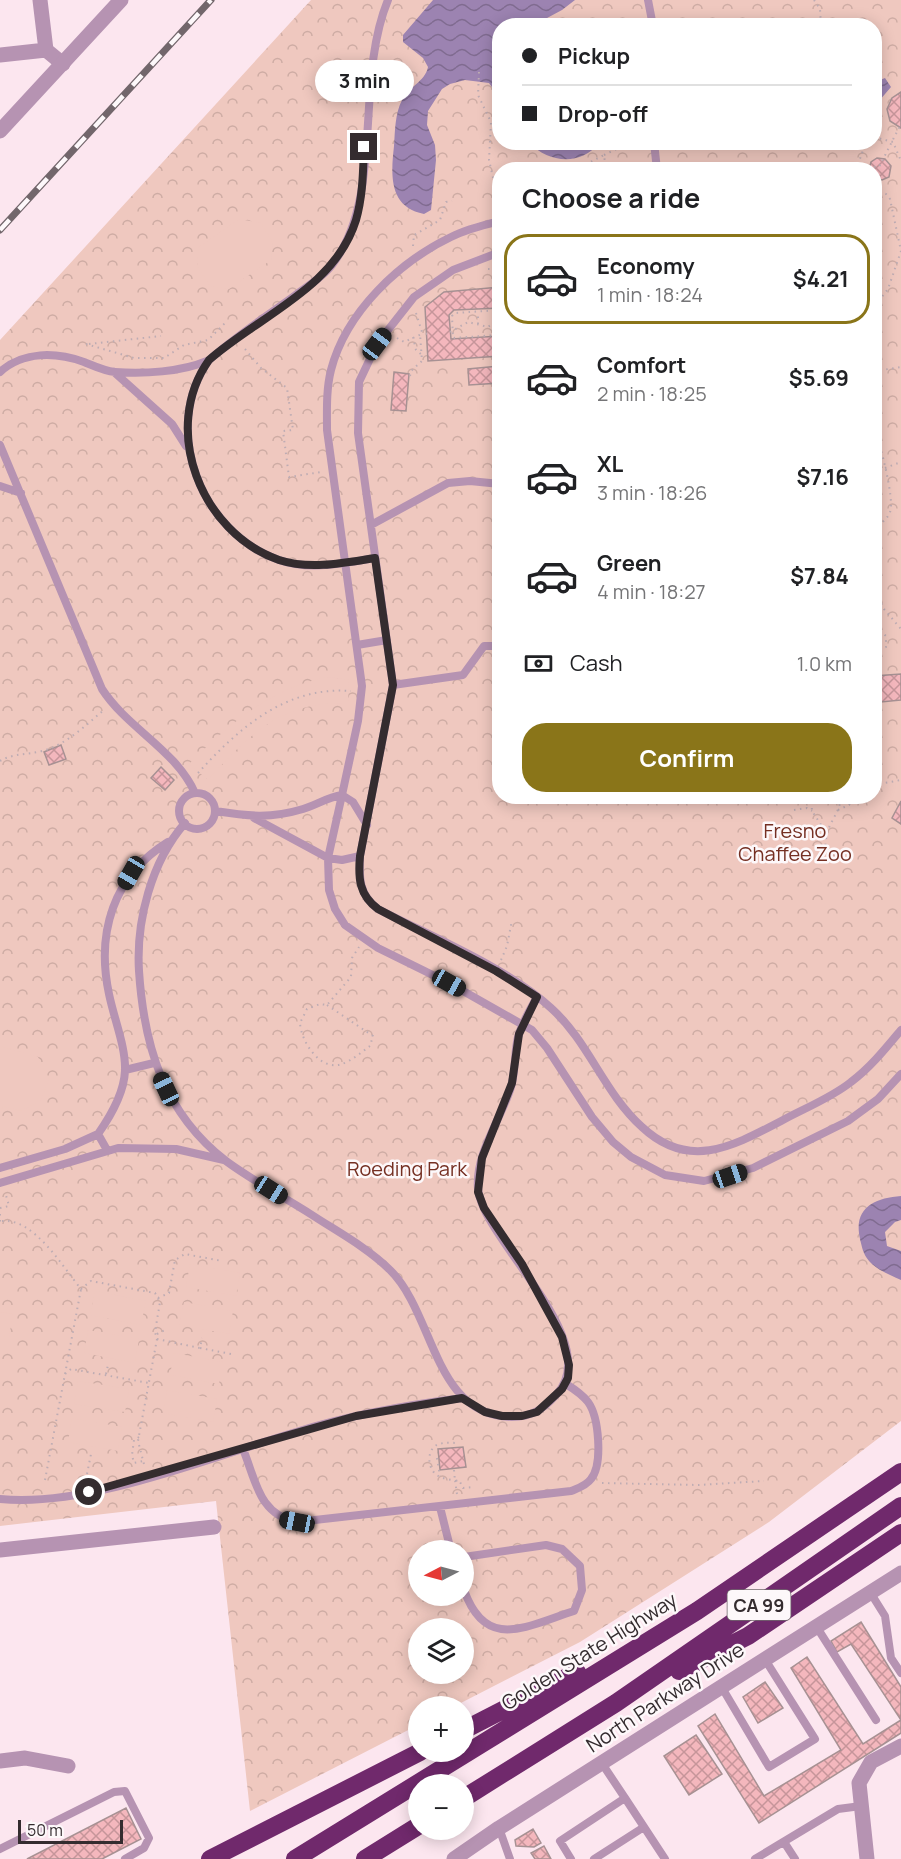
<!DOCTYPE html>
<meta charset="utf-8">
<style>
:root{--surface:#fff;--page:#f6f6f6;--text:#202124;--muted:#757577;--line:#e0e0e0;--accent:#8a7519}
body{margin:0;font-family:Manrope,sans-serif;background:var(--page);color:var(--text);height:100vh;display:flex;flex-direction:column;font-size:22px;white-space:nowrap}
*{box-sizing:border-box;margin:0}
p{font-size:20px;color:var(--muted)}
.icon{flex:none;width:33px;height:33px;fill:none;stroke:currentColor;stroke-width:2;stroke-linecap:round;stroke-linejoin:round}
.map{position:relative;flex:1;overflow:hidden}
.drawer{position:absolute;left:492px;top:162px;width:390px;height:642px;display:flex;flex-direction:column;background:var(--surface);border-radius:24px;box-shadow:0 3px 15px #0003}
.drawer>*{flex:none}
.guide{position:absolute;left:492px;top:18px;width:390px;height:132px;border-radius:24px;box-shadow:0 3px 15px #0003;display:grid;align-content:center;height:132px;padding:0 30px;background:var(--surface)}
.needle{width:39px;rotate:264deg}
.buttons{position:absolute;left:408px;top:1540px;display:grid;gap:12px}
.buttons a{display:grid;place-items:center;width:66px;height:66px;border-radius:50%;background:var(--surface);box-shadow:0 3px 15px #0003;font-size:30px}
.scale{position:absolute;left:18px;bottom:15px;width:105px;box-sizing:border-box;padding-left:6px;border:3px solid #342c2f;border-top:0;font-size:16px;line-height:21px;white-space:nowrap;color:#342c2f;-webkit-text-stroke:4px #fdf8fa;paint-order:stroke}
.end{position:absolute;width:27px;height:27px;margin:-14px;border:8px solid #342c2f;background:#fff;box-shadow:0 0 0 3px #fff}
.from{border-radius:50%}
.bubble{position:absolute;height:42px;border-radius:21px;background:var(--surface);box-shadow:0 3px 15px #0003;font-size:20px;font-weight:700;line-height:42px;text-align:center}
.car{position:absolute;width:18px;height:36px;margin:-18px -9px;border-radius:8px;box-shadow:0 0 4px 2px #0007;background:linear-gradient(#222 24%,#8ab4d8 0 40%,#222 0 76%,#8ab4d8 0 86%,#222 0)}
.guide b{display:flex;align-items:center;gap:21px;height:57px;font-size:22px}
.guide b+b{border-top:2px solid var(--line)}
.guide i{width:15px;height:15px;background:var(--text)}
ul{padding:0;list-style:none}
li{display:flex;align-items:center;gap:18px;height:90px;margin:0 12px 9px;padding:0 18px;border:3px solid transparent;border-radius:24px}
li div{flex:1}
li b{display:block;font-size:22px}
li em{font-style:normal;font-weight:700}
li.selected{border-color:var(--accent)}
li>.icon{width:54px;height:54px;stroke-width:1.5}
h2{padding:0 30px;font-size:27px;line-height:72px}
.pay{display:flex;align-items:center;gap:15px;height:66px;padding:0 30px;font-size:22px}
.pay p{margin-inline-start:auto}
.cta{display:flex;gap:12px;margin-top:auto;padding:12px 30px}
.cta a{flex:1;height:69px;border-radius:24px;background:var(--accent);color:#fff;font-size:24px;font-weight:700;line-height:69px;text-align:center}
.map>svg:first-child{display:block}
</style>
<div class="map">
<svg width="901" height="1859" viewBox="0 0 901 1859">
<defs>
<pattern id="park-crowns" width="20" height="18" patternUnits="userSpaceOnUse" patternTransform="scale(1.5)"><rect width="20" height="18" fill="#efc8bf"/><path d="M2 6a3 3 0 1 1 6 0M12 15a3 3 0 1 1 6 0" fill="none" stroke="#ceaca4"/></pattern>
<pattern id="water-waves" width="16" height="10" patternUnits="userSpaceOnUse" patternTransform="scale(1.5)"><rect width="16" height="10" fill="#9c83b1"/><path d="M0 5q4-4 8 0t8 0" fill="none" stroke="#806b90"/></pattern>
<pattern id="building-cross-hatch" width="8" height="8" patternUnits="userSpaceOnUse" patternTransform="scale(1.5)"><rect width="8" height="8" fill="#f4b7bd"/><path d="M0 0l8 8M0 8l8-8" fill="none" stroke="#c6959a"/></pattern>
</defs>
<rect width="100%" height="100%" fill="#fce6ef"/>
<path fill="url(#park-crowns)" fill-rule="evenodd" d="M311,0H901V1421L769,1522L580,1642L453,1707H418V1725L250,1811L216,1501L0,1526V340ZM500,26H874V142H500ZM500,170H874V796H500ZM418,1551H464V1596H418ZM418,1629H464V1674H418Z"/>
<path fill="#efc8bf" d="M239,219L261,223L273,243L271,260L229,289L210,286L197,266L199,247Z
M328,677L349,680L348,703C282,701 249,734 208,780L189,764C230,723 271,688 328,677Z
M0,1046L38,1057L49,1079L41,1100L21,1111L3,1106L0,1113Z
M190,1264L240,1273L236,1296L186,1287Z
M95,1291L146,1301L141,1325L90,1315Z
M184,1302L233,1311L229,1334L179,1325Z
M0,1312L13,1314L9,1337L0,1335Z
M88,1330L139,1339L135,1363L84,1353Z
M174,1353L223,1362L219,1384L170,1375Z
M78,1381L129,1389L125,1412L74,1404Z
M167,1390L217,1399L213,1422L163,1413Z
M72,1418L122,1427L118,1451L68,1442Z"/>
<path fill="url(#water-waves)" d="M433,0H575L562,10L534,25L500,26L499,97L489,83L465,80L450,84L442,89L428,111L427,125L435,145L436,160L431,210L424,214C388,207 391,174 394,146C395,130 395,114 402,100C408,87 425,82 428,67L423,58L403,42V35Z
M885,78L891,87L879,101L877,111H875V82Z
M530,143H599C581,166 548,163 530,143Z
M901,1196V1220L895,1222L885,1232L887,1246L901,1251V1280C890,1275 877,1270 869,1261C863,1254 862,1247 860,1239C853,1208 874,1198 901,1196Z"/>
<path fill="url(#building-cross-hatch)" stroke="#a79193" stroke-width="1.5" d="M901,92V128L890,121L887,109L892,98Z
M877,158L885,159L891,166L889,177L882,180L875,179L874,170H869L871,162Z
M767,163L788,166V170H766Z
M500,287V308L454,310L449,315L451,339L500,336V356L428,361L425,307L444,292Z
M499,366L500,383L469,385L468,369Z
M394,372L409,374L406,411L391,410Z
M901,674V700L881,702V698H874V676Z
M61,745L66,759L49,765L44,752Z
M161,767L174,780L165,790L151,778Z
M901,801V824L892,818Z
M463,1447L466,1467L440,1470L438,1449Z
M861,1622L901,1687V1733L759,1823L698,1726L715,1714L764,1796L841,1750L791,1668L807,1657L863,1744L901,1720L851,1644L837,1652L831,1641Z
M765,1682L783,1708L758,1723L743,1697Z
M696,1735L722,1774L689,1795L664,1756Z
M126,1808L141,1839L102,1859H27Z
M533,1829L541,1843L534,1847L516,1846L515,1840Z
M544,1846L551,1859H535L531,1853Z"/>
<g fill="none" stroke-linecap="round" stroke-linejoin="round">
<path stroke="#beacb3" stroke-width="2" stroke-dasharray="1.5 4.5" stroke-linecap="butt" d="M814,0L820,9L821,26
M479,72L478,95L491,122L489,160L497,195L500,194
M874,137L893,142L901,161
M819,142L830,148L840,142
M604,155L625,145
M856,167H879L901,124
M575,170L604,155L606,170
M856,170L866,142
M874,190L886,194L890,199L901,251L888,289L874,307
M413,246L414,235L440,220L446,202L452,201
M488,269H500
M500,310L455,313L452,316L453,338L497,335L500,328
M416,313L422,332L427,334
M478,324V312
M450,332L468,322L488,327L500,318
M413,337L416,350L422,355
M397,338L404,342L424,333
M86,344L134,358H164L184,345L208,340L227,321
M89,344L161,336
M245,349L261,368L287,388L293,430L283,431L289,477L321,472
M874,361V371
M410,376L411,371L422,361L420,334
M874,407L880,394L876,371L901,367
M874,429C880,442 895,500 890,512C887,520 881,523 874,529
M885,468L901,462
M874,587L884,609L901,629
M874,651L886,647V636L875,626L877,615L884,609
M0,761C14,753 27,755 42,751C66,745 86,725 105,709
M198,773C239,728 286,686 351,691
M874,785L901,780
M811,796L812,811L827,834
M794,810L807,808L812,811
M838,810L849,805L855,796
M820,862C826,852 825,844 827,834C830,820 842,810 840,796
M501,960L507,946L512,920
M327,1005L373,1036L370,1046C362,1052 351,1061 342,1064C320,1072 301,1041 300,1023L307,1009L320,1004L327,1005L351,977L352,958L359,947
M0,1208L9,1206L5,1192
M0,1214V1222
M2,1221C34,1218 62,1266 81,1289L91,1281L155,1293L160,1302L155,1332L157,1339L138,1441L145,1468
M158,1298L169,1293L175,1260L185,1254L222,1261
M157,1334L165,1330
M157,1339L200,1348L202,1338
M200,1348L231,1354
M65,1374L81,1289
M106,1374L108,1365
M139,1437L134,1440L132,1455L134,1463L143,1461
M437,1458L440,1476
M454,1470L455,1481L459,1480L463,1488L473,1487
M87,1474L91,1454
M45,1480L65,1374L71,1369L149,1383
M602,1483L698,1485L764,1481
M457,1494L455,1481C450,1479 442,1479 437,1475C427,1469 426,1448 439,1444C445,1442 452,1443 458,1443"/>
<path stroke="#b693b2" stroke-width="8" d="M648,0L653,26
M654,142L657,170
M500,252L453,270L414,297L377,344L359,382L358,433L393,685L360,856C359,878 359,895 378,909C432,937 506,967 551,1008C589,1042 604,1093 642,1127C690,1172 735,1145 783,1120C805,1108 831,1098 851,1082C870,1068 886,1048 901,1030
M0,372C23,351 56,352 84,362C94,366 104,371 115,372C144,374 181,372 207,361
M114,372L172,424L186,446
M0,445L102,689C127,728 176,750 195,793
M0,486L21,493
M371,525L448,483L470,481L500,484
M375,558C344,563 310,571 279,560C201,533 160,429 209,360C235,337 265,317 293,297C306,287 322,278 332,265C385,196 354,82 388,0
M357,645L387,640
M393,685L463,675L484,646H500
M179 811a18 18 0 1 1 36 0a18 18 0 1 1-36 0Z
M215,811C248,816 270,819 303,809C316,805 328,797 342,795L358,721L362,686L327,430C327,410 326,390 331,370C346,312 399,262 451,237C467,229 484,225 500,221
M254,818L328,858L329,890L335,909L345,925L378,948L449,983L532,1030L547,1048L592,1117L613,1142L631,1157L665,1175L704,1181L753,1168L848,1121L878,1099L901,1074
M185,823C151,862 136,921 139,971C144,1047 164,1113 226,1161C253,1181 284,1197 312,1215C338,1232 368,1248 390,1270C435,1314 433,1416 512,1417C531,1417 544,1409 556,1395C607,1341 483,1241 478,1189C475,1153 501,1120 511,1087C516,1070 514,1053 518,1037C522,1022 530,1010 537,997
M360,856L342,860L328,858L342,795L353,802L367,825
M125,1070L154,1063
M107,1150L98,1134C110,1117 124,1093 125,1071C126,1047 114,1019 109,994C96,933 113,876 168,842
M0,1168L65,1149L98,1134
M0,1183L118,1148L176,1149L224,1160
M243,1449C256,1481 259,1515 297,1522L571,1491C578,1488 586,1486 591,1479C603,1464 599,1417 588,1402C582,1394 574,1389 566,1384
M0,1499C89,1508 211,1457 296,1432C350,1415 406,1405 462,1398
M440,1507L451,1551
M464,1557L546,1545L562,1549L580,1566L582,1590L574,1611C526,1626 486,1652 464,1590
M870,1592L885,1616L891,1658L901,1673
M816,1626L876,1720
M721,1686L769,1767L815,1739L764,1658
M601,1762L625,1798
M499,1828L510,1859
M784,1842L795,1859
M0,1849L114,1792L125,1791L149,1838L144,1848L125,1859
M571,1859L560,1841L625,1798L665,1859
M594,1859L644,1827
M755,1859L838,1809L861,1806"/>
<path stroke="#b693b2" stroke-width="15" d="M40,0L46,50L63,64
M0,55L46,50
M0,1550L214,1527
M0,1761L25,1758L68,1766
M454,1859L499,1828L901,1573
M867,1859L859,1783L871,1762L901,1746"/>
<path stroke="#b693b2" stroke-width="15" d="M0,131L121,0"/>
<path stroke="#70296c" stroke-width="18" d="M679,1671L748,1636L901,1533
M464,1730L577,1672
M464,1798L616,1703L901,1506
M210,1859L420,1752
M295,1859L697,1611L901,1472
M365,1859L418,1826"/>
<defs>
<path id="rail" d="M0,230L211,0"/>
</defs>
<use href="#rail" stroke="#72666b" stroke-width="7"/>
<use href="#rail" stroke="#fdf8fa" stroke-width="4.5" stroke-dasharray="14" stroke-linecap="butt"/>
</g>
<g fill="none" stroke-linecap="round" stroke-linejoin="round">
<path stroke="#342c2f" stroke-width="8" d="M89,1492L356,1416L462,1398L485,1412L502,1416H522L537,1412L562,1389L568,1378L569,1365L562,1337L522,1264L484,1208L478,1192L482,1158L512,1083L519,1034L537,997L496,971L378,909C359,895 358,878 360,856L393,685L375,558C344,563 310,570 279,560C201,533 160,429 209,360C259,316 335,288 356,220C363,196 363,171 364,147"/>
</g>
<g text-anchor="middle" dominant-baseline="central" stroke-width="5" stroke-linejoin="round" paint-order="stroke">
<rect fill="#fdf8fa" stroke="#70696c" stroke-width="1.5" x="727.5" y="1590" width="63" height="30" rx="4.5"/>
<g font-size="18" font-weight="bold" fill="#342c2f">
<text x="759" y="1605">CA 99</text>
</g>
<g font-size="20" fill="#752f22" stroke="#fdf8fa">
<text x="795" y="830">Fresno<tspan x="795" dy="23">Chaffee Zoo</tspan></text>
<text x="407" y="1168">Roeding Park</text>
</g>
<g font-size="20" fill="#342c2f" stroke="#fdf8fa">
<text transform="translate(589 1651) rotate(-32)">Golden State Highway</text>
<text transform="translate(665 1697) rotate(-33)">North Parkway Drive</text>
</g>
</g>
</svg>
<div class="buttons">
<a><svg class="needle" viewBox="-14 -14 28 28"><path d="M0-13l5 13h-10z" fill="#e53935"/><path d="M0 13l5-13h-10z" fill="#757577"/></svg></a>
<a><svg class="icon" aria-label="layers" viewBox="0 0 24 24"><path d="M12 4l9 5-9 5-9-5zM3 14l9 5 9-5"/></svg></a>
<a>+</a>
<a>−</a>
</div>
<div class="scale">50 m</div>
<i class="end from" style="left:89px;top:1492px"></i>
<i class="end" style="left:364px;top:147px"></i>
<div class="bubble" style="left:315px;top:60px;width:99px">3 min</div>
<i class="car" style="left:377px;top:344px;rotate:37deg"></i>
<i class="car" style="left:131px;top:873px;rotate:210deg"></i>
<i class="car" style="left:449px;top:983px;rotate:119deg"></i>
<i class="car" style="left:166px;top:1089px;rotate:335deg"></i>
<i class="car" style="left:730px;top:1176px;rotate:71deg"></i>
<i class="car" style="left:271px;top:1190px;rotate:122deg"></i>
<i class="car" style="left:297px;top:1522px;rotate:281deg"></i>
<div class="guide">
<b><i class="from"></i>Pickup</b>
<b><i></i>Drop-off</b>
</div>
<section class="drawer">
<h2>Choose a ride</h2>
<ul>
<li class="selected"><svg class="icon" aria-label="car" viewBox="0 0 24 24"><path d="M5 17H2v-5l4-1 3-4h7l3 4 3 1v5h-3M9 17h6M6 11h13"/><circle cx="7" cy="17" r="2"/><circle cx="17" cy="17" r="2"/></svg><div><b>Economy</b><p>1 min · 18:24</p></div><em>$4.21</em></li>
<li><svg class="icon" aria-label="car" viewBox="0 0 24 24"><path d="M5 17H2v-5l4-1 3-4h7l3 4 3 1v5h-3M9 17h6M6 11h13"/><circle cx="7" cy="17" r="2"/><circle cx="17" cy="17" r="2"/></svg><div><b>Comfort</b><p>2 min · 18:25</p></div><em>$5.69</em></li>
<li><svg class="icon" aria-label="car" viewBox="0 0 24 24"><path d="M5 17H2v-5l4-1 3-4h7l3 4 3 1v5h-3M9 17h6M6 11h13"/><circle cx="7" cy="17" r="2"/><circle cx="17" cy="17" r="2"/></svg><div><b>XL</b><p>3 min · 18:26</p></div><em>$7.16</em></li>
<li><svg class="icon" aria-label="car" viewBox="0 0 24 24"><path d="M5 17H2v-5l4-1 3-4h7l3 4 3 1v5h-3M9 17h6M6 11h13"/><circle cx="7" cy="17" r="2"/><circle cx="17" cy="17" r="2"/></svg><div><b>Green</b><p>4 min · 18:27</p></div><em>$7.84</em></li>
</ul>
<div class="pay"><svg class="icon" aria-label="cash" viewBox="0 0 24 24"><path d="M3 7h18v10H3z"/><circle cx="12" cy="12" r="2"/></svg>Cash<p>1.0 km</p></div>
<div class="cta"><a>Confirm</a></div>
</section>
</div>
